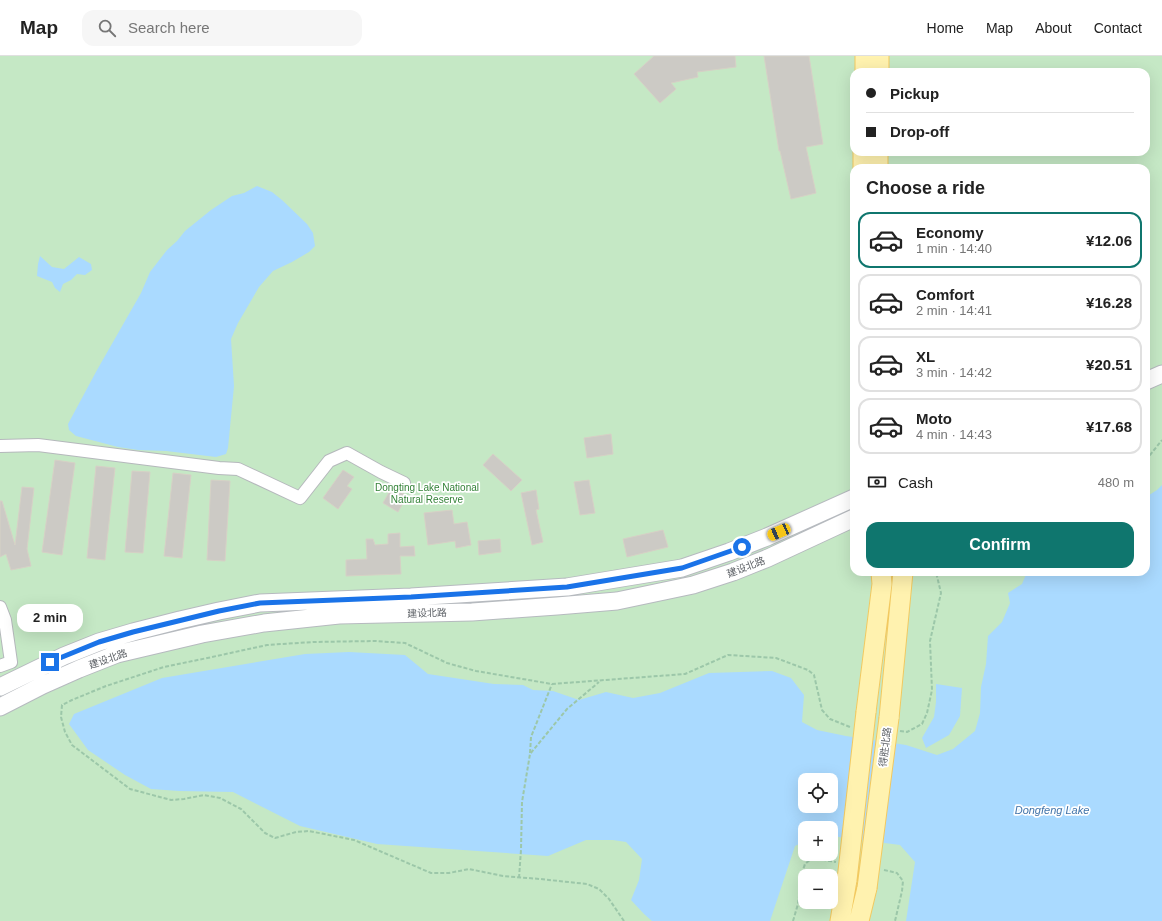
<!DOCTYPE html>
<meta charset="utf-8">
<style>
:root{--surface:#fff;--page:#f6f6f6;--text:#222;--muted:#767676;--line:#e0e0e0;--accent:#0f766e}
body{margin:0;font-family:Helvetica,"Noto Sans SC",sans-serif;background:var(--page);color:var(--text);height:100vh;display:flex;flex-direction:column;font-size:15px;white-space:nowrap}
*{box-sizing:border-box;margin:0}
p{font-size:13px;color:var(--muted)}
.icon{flex:none;width:22px;height:22px;fill:none;stroke:currentColor;stroke-width:2;stroke-linecap:round;stroke-linejoin:round}
.map{position:relative;flex:1;overflow:hidden}
.details{position:absolute;left:850px;top:108px;width:300px;height:412px;display:flex;flex-direction:column;background:var(--surface);border-radius:12px;box-shadow:0 4px 16px #0002}
.details>*{flex:none}
.guide{position:absolute;left:850px;top:12px;width:300px;height:88px;border-radius:12px;box-shadow:0 4px 16px #0002;display:grid;align-content:center;height:88px;padding:0 16px;background:var(--surface)}
.buttons{position:absolute;left:798px;top:717px;display:grid;gap:8px}
.buttons a{display:grid;place-items:center;width:40px;height:40px;border-radius:8px;background:var(--surface);box-shadow:0 4px 16px #0002;font-size:20px}
.end{position:absolute;width:18px;height:18px;margin:-9px;border:5px solid #1a73e8;background:#fff;box-shadow:0 0 0 2px #fff}
.from{border-radius:50%}
.bubble{position:absolute;height:28px;border-radius:12px;background:var(--surface);box-shadow:0 4px 16px #0002;font-size:13px;font-weight:800;line-height:28px;text-align:center}
.car{position:absolute;width:12px;height:24px;margin:-12px -6px;border-radius:5px;box-shadow:0 0 3px 1px #0007;background:linear-gradient(#f5c518 24%,#345 0 40%,#f5c518 0 76%,#345 0 86%,#f5c518 0)}
.guide b{display:flex;align-items:center;gap:14px;height:38px;font-size:15px}
.guide b+b{border-top:1px solid var(--line)}
.guide i{width:10px;height:10px;background:var(--text)}
ul{padding:0;list-style:none}
li{display:flex;align-items:center;gap:12px;height:56px;margin:0 8px 6px;padding:0 8px;border:2px solid var(--line);border-radius:12px}
li div{flex:1}
li b{display:block;font-size:15px}
li em{font-style:normal;font-weight:800}
li.active{border-color:var(--accent)}
li>.icon{width:36px;height:36px;stroke-width:1.5}
h2{padding:0 16px;font-size:18px;line-height:48px}
.pay{display:flex;align-items:center;gap:10px;height:44px;padding:0 16px;font-size:15px}
.pay p{margin-inline-start:auto}
.cta{display:flex;gap:8px;margin-top:auto;padding:8px 16px}
.cta a{flex:1;height:46px;border-radius:12px;background:var(--accent);color:#fff;font-size:16px;font-weight:800;line-height:46px;text-align:center}
header{display:flex;align-items:center;gap:24px;box-sizing:border-box;height:56px;padding:0 20px;background:var(--surface);border-bottom:1px solid var(--line)}
header strong{font-size:19px}
nav{display:flex;gap:22px;margin-inline-start:auto;font-size:14px}
.search{width:280px;height:36px;background:var(--page);display:flex;align-items:center;gap:10px;box-sizing:border-box;padding:0 14px;border-radius:12px;color:var(--muted);font-size:15px}
.map>svg:first-child{display:block}
</style>
<header>
<strong>Map</strong>
<div class="search"><svg class="icon" aria-label="search" viewBox="0 0 24 24"><circle cx="10" cy="10" r="6"/><path d="M15 15l6 6"/></svg>Search here</div>
<nav><a>Home</a><a>Map</a><a>About</a><a>Contact</a></nav>
</header>
<div class="map">
<svg width="1162" height="865" viewBox="0 0 1162 865">
<rect width="100%" height="100%" fill="#f1efe8"/>
<path fill="#c5e8c5" fill-rule="evenodd" d="M0,0H1162V865H0ZM854,16H1146V96H854ZM854,112H1146V516H854ZM805,724H831V750H805ZM805,772H831V798H805ZM805,820H831V846H805Z"/>
<path fill="#aadaff" fill-rule="evenodd" d="M257,130L272,136L282,144L307,168L313,177L315,190L309,196L292,206L273,215L259,231L238,267L231,283L234,330L228,392L226,398L216,401L166,395L138,394L118,391L76,380L69,374L68,368L97,314L141,237L150,216L167,194L177,185L185,175L211,154L232,140L244,137Z
M40,200L52,211L64,213L79,201L91,208L92,214L85,219L77,218L71,224L63,228L60,236L55,232L52,226L37,220L38,208Z
M1162,429V865H906L915,806L900,789L831,780V772H805V785L795,790L770,865H652L644,858L631,844L639,824L642,803L626,786L613,784H586L548,800L377,788L300,770L233,736L179,735L151,733L125,719L88,694L69,668L74,658L162,622L305,598L349,596L405,599L428,618L494,628L523,629L533,634L553,635L579,644L606,636L633,642L660,637L709,617L772,615L791,622L804,639L802,666L817,674L846,680L906,689L937,699L953,693L975,675L980,657L981,631L986,608L988,580L1002,566L1010,547L1008,537L1022,528L1027,516H1146V441L1157,434ZM805,724H831V750H805Z
M936,628L962,632L960,660L949,679L926,692L922,682L934,661L936,646Z"/>
<path fill="#cccac5" stroke="#d6d1c6" d="M654,0H735L736,11L697,16L698,21L671,27L676,33L660,47L634,18Z
M764,0H809L823,88L806,91L816,137L791,143L780,95H779Z
M611,378L613,398L587,402L584,382Z
M493,398L522,424L511,435L483,409Z
M55,404L75,407L62,499L42,496Z
M96,410L115,412L105,504L87,502Z
M343,414L354,421L347,430L352,433L338,453L323,442Z
M132,415L150,416L143,497L125,496Z
M173,417L191,419L182,502L164,500Z
M211,424L230,425L225,505L207,504Z
M589,424L595,457L580,459L574,426Z
M22,431L34,432L27,493L31,510L11,514L6,498L0,501V445H2L15,489Z
M392,431L407,440L398,456L383,447Z
M536,434L539,453L536,454L543,486L532,489L521,437Z
M452,454L454,468L467,466L471,489L456,492L455,485L428,489L424,457Z
M663,474L668,491L627,501L623,483Z
M400,477V491L414,490L415,500H400L401,518L346,520V504L367,503L366,483H373L375,489L388,488V478Z
M500,483L501,496L479,499L478,485Z"/>
<g fill="none" stroke-linecap="round" stroke-linejoin="round">
<defs>
<path id="street" d="M0,390L38,389L219,412L238,413L300,442L329,405L347,397L381,416L404,427
M0,551L5,564L11,606L0,610"/>
<path id="secondary" d="M1146,325L1162,318
M0,631L64,600L99,586L133,576L180,564L219,555L260,547L411,541L567,531L682,512L729,496L767,481L854,442
M0,651L43,629L79,613L117,598L202,578L264,567L339,559L472,556L557,550L617,545L693,529L733,516L768,502L854,462"/>
<path id="primary" d="M865,16V0
M879,16V0
M863,112V96
M878,112V96
M866,656L882,528L881,516
M889,662L903,516
M840,865L847,824
M859,865L867,832"/>
</defs>
<use href="#street" stroke="#b5b8bc" stroke-width="14"/>
<use href="#secondary" stroke="#b6babf" stroke-width="19"/>
<use href="#primary" stroke="#f2c960" stroke-width="21"/>
<path stroke="#9cc7a9" stroke-width="2" stroke-dasharray="4 2" stroke-linecap="butt" d="M1146,404L1162,384
M900,675L907,676L922,668L927,657L932,634L930,585L941,537L936,516
M530,697L531,681L552,628
M884,814L897,817L903,825L902,835L895,865
M519,822L521,794L522,746L530,698L567,653L599,626
M624,865L609,843L599,833L587,828L540,823L503,820L469,813L449,817H431L354,784L309,775L296,776L275,782L265,777L241,753L220,742L204,739L184,743L171,744L130,733L72,689L65,676L61,661L62,649L72,644L106,630L164,611L212,601L267,589L313,586L375,585L405,587L447,607L476,615L552,628L685,618L728,599L776,602L808,614L814,619L822,654L830,663L850,671
M793,865L798,848L802,817L805,808L812,802L836,806"/>
<use href="#street" stroke="#fff" stroke-width="12"/>
<use href="#secondary" stroke="#fff" stroke-width="17"/>
<use href="#primary" stroke="#fff2af" stroke-width="19"/>
<defs>
<path id="primary-bridge" d="M847,824L866,656
M867,832L889,662"/>
</defs>
<use href="#primary-bridge" stroke="#f2c960" stroke-width="21" stroke-linecap="butt"/>
<use href="#primary-bridge" stroke="#fff2af" stroke-width="19"/>
</g>
<g fill="none" stroke-linecap="round" stroke-linejoin="round">
<path stroke="#1a73e8" stroke-width="5" d="M50,606L99,586L133,576L219,555L260,547L411,541L567,531L682,512L742,491"/>
</g>
<g text-anchor="middle" dominant-baseline="central" stroke-width="3.5" stroke-linejoin="round" paint-order="stroke">
<g font-size="10" fill="#348238" stroke="#fff">
<text x="427" y="431">Dongting Lake National<tspan x="427" dy="12">Natural Reserve</tspan></text>
</g>
<g font-size="10" fill="#5f6368" stroke="#fff">
<text transform="translate(746 511) rotate(-21)">建设北路</text>
<text transform="translate(427 557) rotate(-2)">建设北路</text>
<text transform="translate(108 603) rotate(-19)">建设北路</text>
<text transform="translate(885 691) rotate(-83)">得胜北路</text>
</g>
<g font-size="11" font-style="italic" fill="#4174aa" stroke="#fff">
<text x="1052" y="754">Dongfeng Lake</text>
</g>
</g>
</svg>
<div class="buttons">
<a><svg class="icon" aria-label="locate" viewBox="0 0 24 24"><circle cx="12" cy="12" r="6"/><path d="M12 2v4M12 18v4M2 12h4M18 12h4"/></svg></a>
<a>+</a>
<a>−</a>
</div>
<i class="end from" style="left:742px;top:491px"></i>
<i class="end" style="left:50px;top:606px"></i>
<div class="bubble" style="left:17px;top:548px;width:66px">2 min</div>
<i class="car" style="left:779px;top:476px;rotate:246deg"></i>
<div class="guide">
<b><i class="from"></i>Pickup</b>
<b><i></i>Drop-off</b>
</div>
<section class="details">
<h2>Choose a ride</h2>
<ul>
<li class="active"><svg class="icon" aria-label="car" viewBox="0 0 24 24"><path d="M5 17H2v-5l4-1 3-4h7l3 4 3 1v5h-3M9 17h6M6 11h13"/><circle cx="7" cy="17" r="2"/><circle cx="17" cy="17" r="2"/></svg><div><b>Economy</b><p>1 min · 14:40</p></div><em>¥12.06</em></li>
<li><svg class="icon" aria-label="car" viewBox="0 0 24 24"><path d="M5 17H2v-5l4-1 3-4h7l3 4 3 1v5h-3M9 17h6M6 11h13"/><circle cx="7" cy="17" r="2"/><circle cx="17" cy="17" r="2"/></svg><div><b>Comfort</b><p>2 min · 14:41</p></div><em>¥16.28</em></li>
<li><svg class="icon" aria-label="car" viewBox="0 0 24 24"><path d="M5 17H2v-5l4-1 3-4h7l3 4 3 1v5h-3M9 17h6M6 11h13"/><circle cx="7" cy="17" r="2"/><circle cx="17" cy="17" r="2"/></svg><div><b>XL</b><p>3 min · 14:42</p></div><em>¥20.51</em></li>
<li><svg class="icon" aria-label="car" viewBox="0 0 24 24"><path d="M5 17H2v-5l4-1 3-4h7l3 4 3 1v5h-3M9 17h6M6 11h13"/><circle cx="7" cy="17" r="2"/><circle cx="17" cy="17" r="2"/></svg><div><b>Moto</b><p>4 min · 14:43</p></div><em>¥17.68</em></li>
</ul>
<div class="pay"><svg class="icon" aria-label="cash" viewBox="0 0 24 24"><path d="M3 7h18v10H3z"/><circle cx="12" cy="12" r="2"/></svg>Cash<p>480 m</p></div>
<div class="cta"><a>Confirm</a></div>
</section>
</div>
